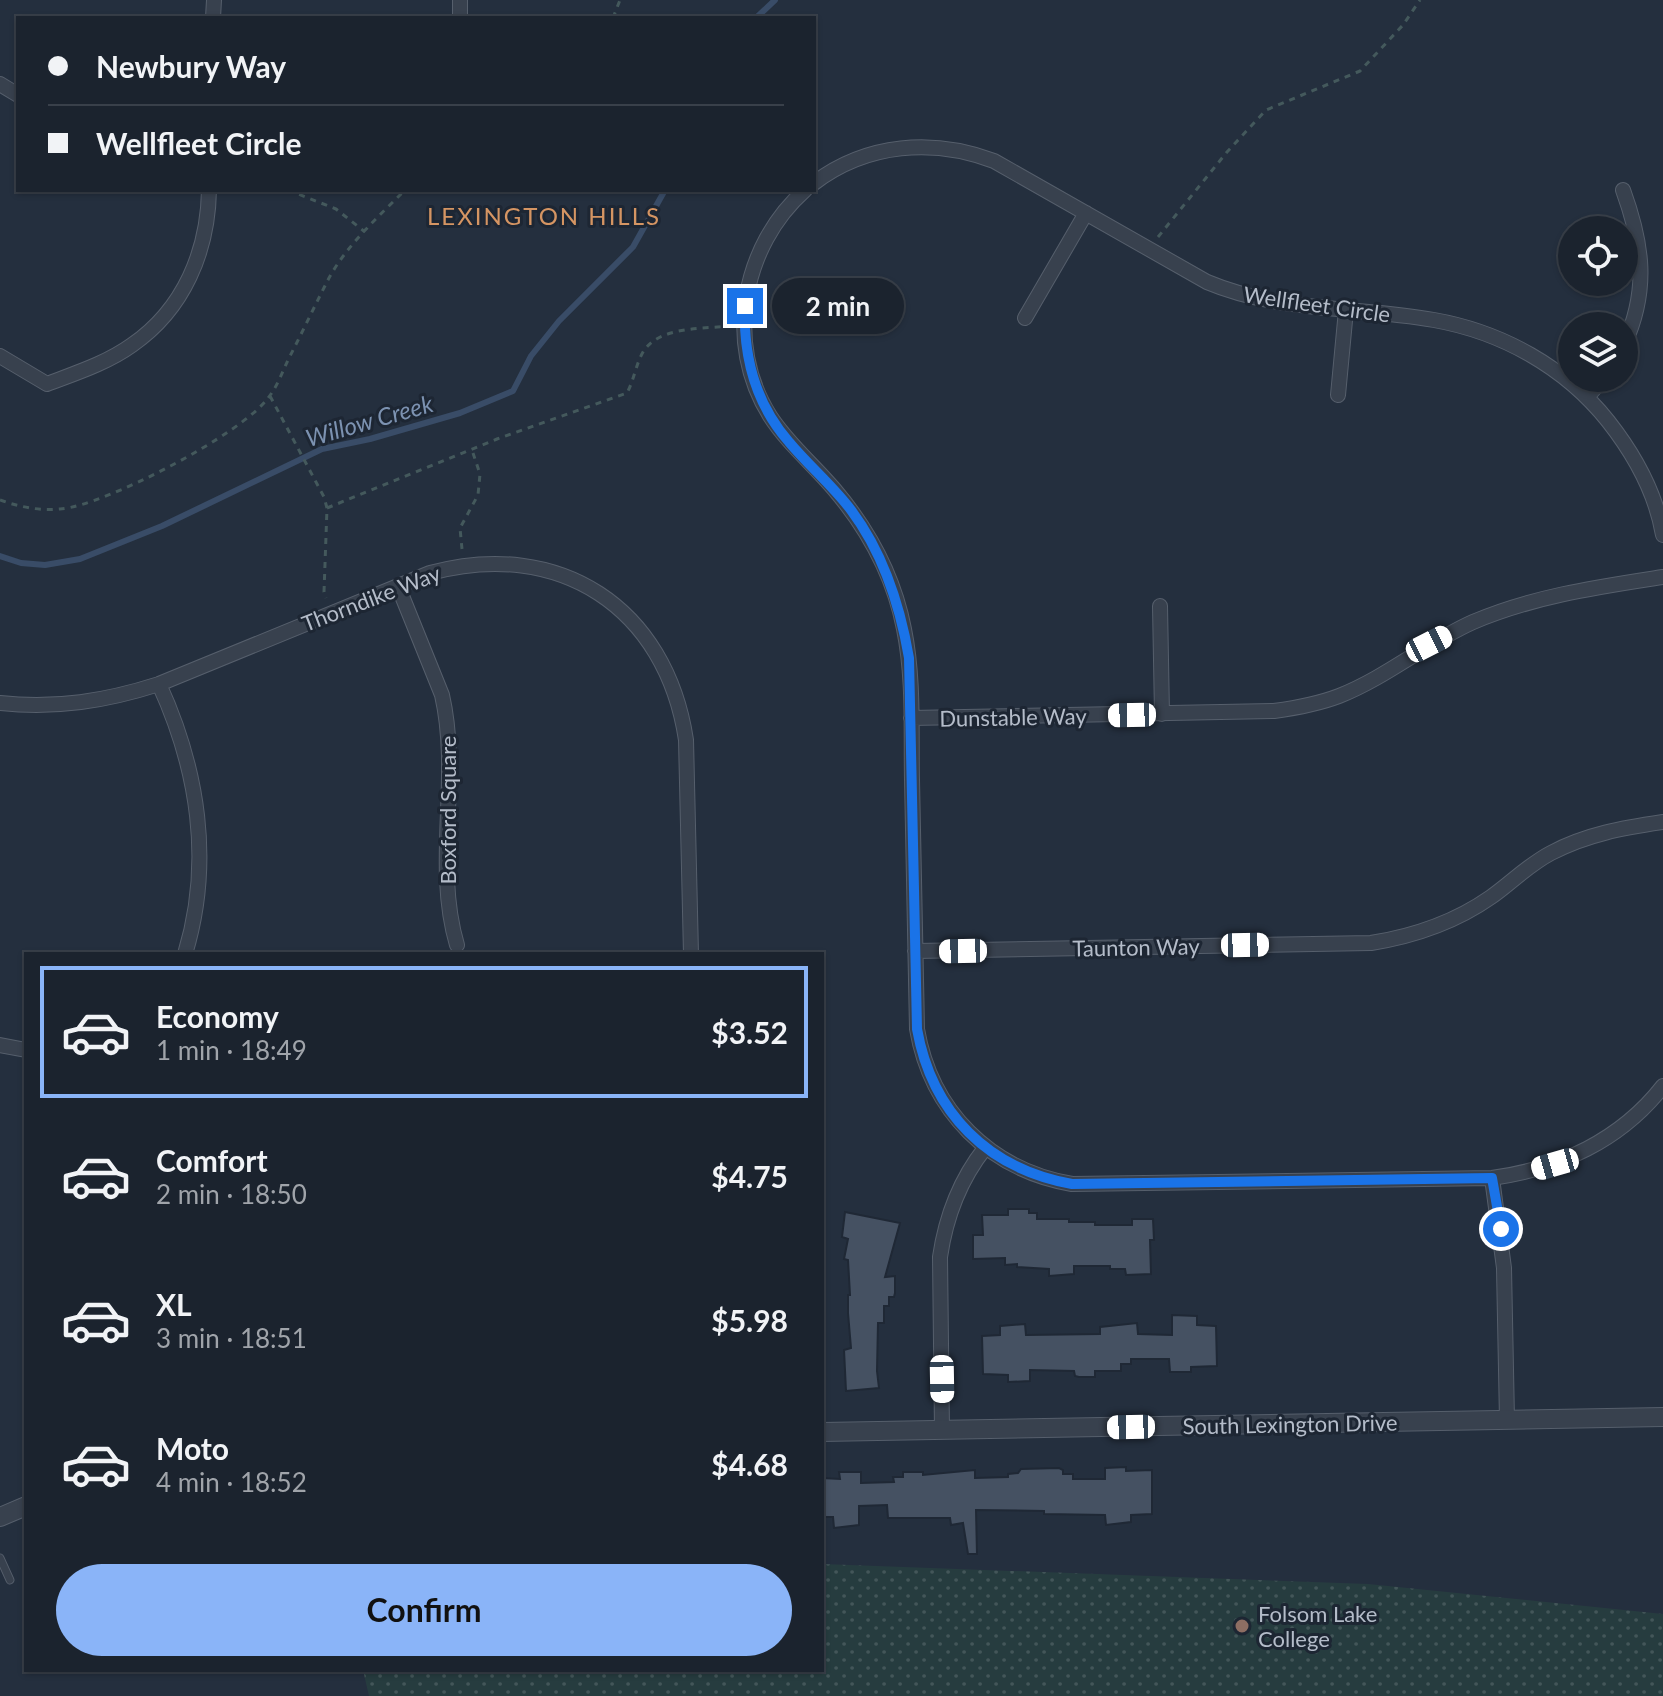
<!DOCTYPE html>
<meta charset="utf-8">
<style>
:root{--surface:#1b232e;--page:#242b36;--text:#f1f3f6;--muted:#a0a4aa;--line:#39404a;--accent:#8ab4f8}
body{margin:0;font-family:Lato,sans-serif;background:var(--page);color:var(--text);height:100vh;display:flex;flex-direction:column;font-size:30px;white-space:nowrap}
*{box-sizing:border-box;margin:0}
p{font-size:26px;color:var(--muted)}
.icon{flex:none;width:44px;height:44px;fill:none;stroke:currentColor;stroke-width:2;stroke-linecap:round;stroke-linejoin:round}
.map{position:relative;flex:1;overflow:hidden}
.side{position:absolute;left:24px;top:952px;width:800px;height:720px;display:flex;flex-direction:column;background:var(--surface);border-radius:0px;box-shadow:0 2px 6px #0004,0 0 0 2px var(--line)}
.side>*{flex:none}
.top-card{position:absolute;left:16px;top:16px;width:800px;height:176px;border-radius:0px;box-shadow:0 2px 6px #0004,0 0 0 2px var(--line);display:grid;align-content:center;height:176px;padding:0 32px;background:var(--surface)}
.fabs{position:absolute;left:1558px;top:216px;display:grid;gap:16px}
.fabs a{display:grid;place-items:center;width:80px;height:80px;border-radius:50%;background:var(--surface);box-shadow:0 2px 6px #0004,0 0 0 2px var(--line);font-size:40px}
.end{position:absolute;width:36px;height:36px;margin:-18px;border:10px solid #1a73e8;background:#fff;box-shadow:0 0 0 4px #fff}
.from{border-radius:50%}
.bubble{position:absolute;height:56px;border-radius:28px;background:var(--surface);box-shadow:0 2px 6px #0004,0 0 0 2px var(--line);font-size:26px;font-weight:700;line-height:56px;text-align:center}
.car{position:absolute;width:24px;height:48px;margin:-24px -12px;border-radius:10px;box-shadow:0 0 6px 2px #0007;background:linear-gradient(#fff 24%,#345 0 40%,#fff 0 76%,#345 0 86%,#fff 0)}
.top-card b{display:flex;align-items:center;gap:28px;height:76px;font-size:30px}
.top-card b+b{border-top:2px solid var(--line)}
.top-card i{width:20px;height:20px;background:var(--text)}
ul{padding:14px 0 0;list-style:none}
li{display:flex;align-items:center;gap:24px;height:132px;margin:0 16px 12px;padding:0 16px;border:4px solid transparent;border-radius:0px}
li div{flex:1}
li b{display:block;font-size:30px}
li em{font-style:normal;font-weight:700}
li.selected{border-color:var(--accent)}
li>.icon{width:72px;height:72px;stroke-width:1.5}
.action{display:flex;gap:16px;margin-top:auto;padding:16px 32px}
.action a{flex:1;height:92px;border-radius:48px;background:var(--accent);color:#111;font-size:32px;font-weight:700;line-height:92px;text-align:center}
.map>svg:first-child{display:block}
</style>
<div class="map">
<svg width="1663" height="1696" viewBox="0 0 1663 1696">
<defs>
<pattern id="grass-dots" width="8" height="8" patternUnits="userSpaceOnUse" patternTransform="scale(2)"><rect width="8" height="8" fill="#263c3f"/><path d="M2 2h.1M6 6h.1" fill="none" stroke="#435659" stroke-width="1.8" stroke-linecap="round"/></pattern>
</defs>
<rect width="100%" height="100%" fill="#242f3e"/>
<path fill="url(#grass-dots)" d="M822,1564L1368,1584L1663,1614V1696H369L363,1670H822Z"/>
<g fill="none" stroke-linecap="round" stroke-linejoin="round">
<path stroke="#394c67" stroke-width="6" d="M756,18L775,0
M0,556L21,563L45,565L80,559L162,526L322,449L370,439L460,413L513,391L531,356L559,321L633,247L665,190"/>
</g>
<path fill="#455162" stroke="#1f2835" stroke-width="2" d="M1008,1209H1029V1213H1037V1219H1069V1222H1095V1225H1132V1219H1153L1154,1240H1150L1151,1274L1126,1275L1125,1269H1110V1266H1074V1274L1049,1276V1269L1017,1267V1264L1005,1265V1258L973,1259V1235H983L982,1215H1008Z
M845,1212L900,1223L885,1277L895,1276V1293L894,1297H889V1306H884V1323H878L877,1371L879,1388L846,1391L844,1350L851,1348L848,1313V1295H850L848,1260L844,1259L848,1239L842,1237Z
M1172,1315L1197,1316V1325L1216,1326L1217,1366L1191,1367V1372H1170L1169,1359H1131V1364H1121V1371H1095V1377H1079L1075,1376L1074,1371L1030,1370V1381L1008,1382V1375L983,1374L982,1336L1000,1335V1326L1025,1324L1026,1335L1100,1334V1327L1137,1323L1138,1334L1172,1335Z
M1126,1467V1471L1152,1470V1514L1131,1515V1522L1106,1525L1105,1515L1044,1514V1511L976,1510L977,1554H968L963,1523L951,1525L950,1518H888L887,1505L859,1506V1525L834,1528L833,1517H822V1478L840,1479L839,1472H861V1483L894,1482L893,1477H903V1472H923V1475L975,1470V1478L1008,1477V1474L1018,1473L1021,1469L1059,1468L1063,1470V1474H1073V1479H1105V1468Z"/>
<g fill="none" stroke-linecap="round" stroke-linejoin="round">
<defs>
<path id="service" d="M0,1558L10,1580"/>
<path id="minor" d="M213,18L214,0
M460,18V0
M0,84L18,95
M814,183C867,143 933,138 994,161L1207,282C1281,313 1357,306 1434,320C1502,332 1565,367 1608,421C1634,454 1656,494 1663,535
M805,190C742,246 724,343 770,416C788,444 813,464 834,489C868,529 894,577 904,629C914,678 911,730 912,780C913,863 915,946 917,1029C931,1111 990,1170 1072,1184L1492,1178C1559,1169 1621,1140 1663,1086
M1623,190C1643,245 1649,290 1624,345
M1025,318L1086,213
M0,356L47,384C76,373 107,363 132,345C184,309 208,251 209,190
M1338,395L1346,310
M1587,397L1604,378
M398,586L442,695C461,778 433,864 457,945
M1160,606L1162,714
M159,684C198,769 213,862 185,954
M0,703C56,709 106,701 159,684L430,573C559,538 666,607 686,740L691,954
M911,718L1274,711C1296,708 1318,704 1339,696C1387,677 1426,643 1473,622C1534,596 1598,587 1663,577
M915,951L1371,943C1415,936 1454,923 1491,897C1511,883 1528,865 1551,853C1587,834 1623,828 1663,822
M0,1045L26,1050
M1492,1178L1504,1268L1507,1420
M942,1430L940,1257C946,1216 959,1181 985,1148"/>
<path id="tertiary" d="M822,1432L1663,1417
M0,1517L26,1506"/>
</defs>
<use href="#service" stroke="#565f6c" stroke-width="9"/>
<use href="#minor" stroke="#565f6c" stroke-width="16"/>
<use href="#tertiary" stroke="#565f6c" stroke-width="20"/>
<path stroke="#44595c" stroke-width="3" stroke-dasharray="6 6" stroke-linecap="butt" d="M613,18L620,0
M288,190L336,209L365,232
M1158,237L1227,152L1266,110L1360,71L1403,25L1420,0
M270,396L324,497L327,508L324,592L326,598
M0,500C20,507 39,511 60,509C104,506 242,434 268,398C277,387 282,373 288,360C302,333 315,305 329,278C347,245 379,216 405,190
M327,508L497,439L627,393C634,380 636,364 643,352C659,326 703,329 730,326
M462,549L460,528L478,495L480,474L472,450"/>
<use href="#service" stroke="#38414e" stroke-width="7"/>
<use href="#minor" stroke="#38414e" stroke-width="14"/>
<use href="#tertiary" stroke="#38414e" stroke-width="18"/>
</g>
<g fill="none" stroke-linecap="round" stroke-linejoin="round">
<path stroke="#1a73e8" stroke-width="10" d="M745,306C743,357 755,403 789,442C809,466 833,486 851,510C884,554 900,605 909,658L917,1029C932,1113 988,1169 1072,1184L1492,1178L1501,1229"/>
</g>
<circle fill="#8d6e63" stroke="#1d2633" stroke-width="3" cx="1242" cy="1626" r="8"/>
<g text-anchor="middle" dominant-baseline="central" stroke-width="6" stroke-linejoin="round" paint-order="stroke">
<g font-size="22" fill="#b4bcc9" stroke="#1d2633">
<text transform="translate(1317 304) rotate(8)">Wellfleet Circle</text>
<text transform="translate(371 598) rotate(-21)">Thorndike Way</text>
<text transform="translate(1013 717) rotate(-1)">Dunstable Way</text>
<text transform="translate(447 810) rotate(-90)">Boxford Square</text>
<text transform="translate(1136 947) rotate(-1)">Taunton Way</text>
<text transform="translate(1290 1424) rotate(-1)">South Lexington Drive</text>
</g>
<g font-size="22" fill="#b4bcc9" stroke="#1d2633" text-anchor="start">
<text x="1258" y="1613">Folsom Lake<tspan x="1258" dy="25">College</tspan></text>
</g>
<g font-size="24" letter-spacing="2" fill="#d59563" stroke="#1d2633">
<text x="544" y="215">LEXINGTON HILLS</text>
</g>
<g font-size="24" font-style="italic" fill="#7c92b1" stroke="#1d2633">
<text transform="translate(369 420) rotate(-16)">Willow Creek</text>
</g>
</g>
</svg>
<div class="fabs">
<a><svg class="icon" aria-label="locate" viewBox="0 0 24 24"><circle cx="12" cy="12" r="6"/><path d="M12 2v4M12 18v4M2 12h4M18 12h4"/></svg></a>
<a><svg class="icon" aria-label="layers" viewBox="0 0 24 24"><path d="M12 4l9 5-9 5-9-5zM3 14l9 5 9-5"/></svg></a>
</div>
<i class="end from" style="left:1501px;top:1229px"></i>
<i class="end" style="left:745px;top:306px"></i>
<div class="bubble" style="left:772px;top:278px;width:132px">2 min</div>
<i class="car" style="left:1429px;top:644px;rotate:63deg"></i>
<i class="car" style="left:1132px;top:715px;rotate:269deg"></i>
<i class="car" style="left:1245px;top:945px;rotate:89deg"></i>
<i class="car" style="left:963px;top:951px;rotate:269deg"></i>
<i class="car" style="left:1555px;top:1164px;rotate:254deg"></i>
<i class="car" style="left:942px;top:1379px;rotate:179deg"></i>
<i class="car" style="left:1131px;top:1427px;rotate:269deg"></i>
<div class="top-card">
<b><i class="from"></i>Newbury Way</b>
<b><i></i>Wellfleet Circle</b>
</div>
<section class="side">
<ul>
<li class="selected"><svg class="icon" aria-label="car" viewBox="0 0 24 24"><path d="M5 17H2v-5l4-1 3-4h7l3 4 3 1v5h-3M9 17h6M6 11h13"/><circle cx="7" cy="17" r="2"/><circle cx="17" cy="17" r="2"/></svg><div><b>Economy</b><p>1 min · 18:49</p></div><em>$3.52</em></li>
<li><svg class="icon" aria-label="car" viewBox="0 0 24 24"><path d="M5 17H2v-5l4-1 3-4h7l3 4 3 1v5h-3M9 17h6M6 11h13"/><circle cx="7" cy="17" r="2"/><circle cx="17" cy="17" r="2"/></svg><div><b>Comfort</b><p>2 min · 18:50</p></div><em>$4.75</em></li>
<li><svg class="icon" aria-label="car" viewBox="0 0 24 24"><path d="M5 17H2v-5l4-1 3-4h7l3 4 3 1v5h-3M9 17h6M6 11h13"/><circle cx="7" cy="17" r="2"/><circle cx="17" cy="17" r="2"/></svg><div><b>XL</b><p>3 min · 18:51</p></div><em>$5.98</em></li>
<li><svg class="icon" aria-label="car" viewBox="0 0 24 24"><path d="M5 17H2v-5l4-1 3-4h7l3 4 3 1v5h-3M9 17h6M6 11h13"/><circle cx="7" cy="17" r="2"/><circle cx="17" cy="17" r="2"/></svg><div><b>Moto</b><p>4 min · 18:52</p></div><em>$4.68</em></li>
</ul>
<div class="action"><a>Confirm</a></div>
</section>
</div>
